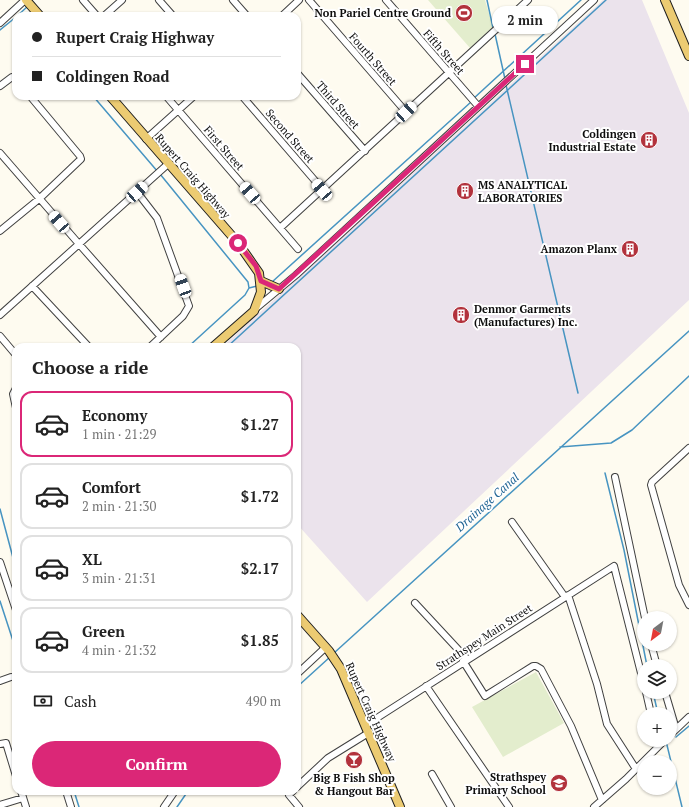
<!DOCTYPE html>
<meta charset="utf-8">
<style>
:root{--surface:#fff;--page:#f2f2f2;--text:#222;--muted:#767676;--line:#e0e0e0;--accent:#db2777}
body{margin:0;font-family:"PT Serif",serif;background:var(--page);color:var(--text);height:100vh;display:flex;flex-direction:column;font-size:15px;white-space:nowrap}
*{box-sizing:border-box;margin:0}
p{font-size:13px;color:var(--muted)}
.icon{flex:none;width:22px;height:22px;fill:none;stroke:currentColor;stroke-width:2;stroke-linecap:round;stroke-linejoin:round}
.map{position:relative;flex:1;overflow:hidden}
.drawer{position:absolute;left:12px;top:343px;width:289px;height:452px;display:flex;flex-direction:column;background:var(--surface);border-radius:12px;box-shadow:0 1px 3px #0004}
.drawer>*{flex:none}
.banner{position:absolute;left:12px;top:12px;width:289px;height:88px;border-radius:12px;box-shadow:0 1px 3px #0004;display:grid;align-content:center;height:88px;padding:0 20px;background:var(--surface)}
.needle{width:26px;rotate:212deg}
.tools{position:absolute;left:637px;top:611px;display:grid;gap:8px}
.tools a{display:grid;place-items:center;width:40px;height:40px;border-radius:50%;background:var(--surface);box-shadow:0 1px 3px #0004;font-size:20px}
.end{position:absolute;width:18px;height:18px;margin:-9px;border:5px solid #db2777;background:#fff;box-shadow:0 0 0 2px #fff}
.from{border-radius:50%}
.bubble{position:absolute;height:28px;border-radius:14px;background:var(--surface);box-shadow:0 1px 3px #0004;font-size:13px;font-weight:700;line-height:28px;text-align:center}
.car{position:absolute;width:12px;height:24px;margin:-12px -6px;border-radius:5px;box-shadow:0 0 3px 1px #0007;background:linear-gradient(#fff 24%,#345 0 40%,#fff 0 76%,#345 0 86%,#fff 0)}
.banner b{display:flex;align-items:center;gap:14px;height:38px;font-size:15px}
.banner b+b{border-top:1px solid var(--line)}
.banner i{width:10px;height:10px;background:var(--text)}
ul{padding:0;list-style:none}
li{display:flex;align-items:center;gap:12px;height:66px;margin:0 8px 6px;padding:0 12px;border:2px solid var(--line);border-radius:12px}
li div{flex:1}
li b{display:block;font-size:15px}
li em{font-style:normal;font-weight:700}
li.active{border-color:var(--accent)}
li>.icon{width:36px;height:36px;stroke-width:1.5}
h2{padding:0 20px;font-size:18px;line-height:48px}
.pay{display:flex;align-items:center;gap:10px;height:44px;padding:0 20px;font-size:15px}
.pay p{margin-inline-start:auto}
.primary-button{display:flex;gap:8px;margin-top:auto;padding:8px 20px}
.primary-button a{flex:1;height:46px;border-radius:24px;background:var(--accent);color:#fff;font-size:16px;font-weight:700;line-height:46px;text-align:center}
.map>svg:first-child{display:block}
</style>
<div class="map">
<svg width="689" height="807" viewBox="0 0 689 807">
<rect width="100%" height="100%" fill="#fefbf0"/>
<path fill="#ebe3ec" d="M603,0H642L689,113V300L367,602L297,524V347H222Z"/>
<path fill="#e3edcd" d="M428,0H485L493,27L470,48Z
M536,672L564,723L503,757L472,707Z"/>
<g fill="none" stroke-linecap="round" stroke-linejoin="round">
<path stroke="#4794c1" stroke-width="1.5" d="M487,0L493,28
M17,16L27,7
M0,30L16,17
M495,34L505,79
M506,85L578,393
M93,96L158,172
M473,99L581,0
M160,174L248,282L249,288L245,295L188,347
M272,282L471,102
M249,288L257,286
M227,347L606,0
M560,447L611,443L632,430L689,376
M605,473L624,550L647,666
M0,509L16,569
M0,601L16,650
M334,653L689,331
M297,687L330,657
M653,692L658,714
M676,737L689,726
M666,741L682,807
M74,791L79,807
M177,807L188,791"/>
<defs>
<path id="minor" d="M83,0L97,16
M159,0L173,16
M233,0L247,16
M309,0L406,112
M386,0L478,106
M104,16L122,0
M282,16L299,0
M0,23L25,0
M297,73L365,151
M0,86L12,77L16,79
M166,96L298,249
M242,96L323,190
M146,139L194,96
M0,153L79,244L161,337
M137,192L157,218L189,306L183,316L150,347
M280,228L528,0
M0,231L39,199L81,159L80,156L30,96
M32,286L89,347
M254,310L296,275L594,0
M0,315L168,164
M0,336L16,355
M16,388L13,394L16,408
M689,448L652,482L651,485L679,585L689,605
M615,477L645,618
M512,522L565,597
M0,562L16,610
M568,595L597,684L607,724L636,769
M415,603L467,659
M651,644L657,666
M463,661L485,696L533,666H536L541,669L571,726L602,800
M297,674L326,647
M0,681L11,677
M426,686L509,807
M646,692L651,714
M665,692L676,729
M366,725L614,566L644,685
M670,735L689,717
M0,744L6,743L16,776
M432,774L451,807
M297,787L328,758L370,732
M21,791L26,807
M66,791L71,807
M293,791L289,795L299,807
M0,805L23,798
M164,807L175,791
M594,807L626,779L665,740"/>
<path id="major" d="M26,0L40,16
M665,0L689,56
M110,96L238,243L259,273L261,292L254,311L213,347
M261,281L279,289
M297,615L329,651L341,669L400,807"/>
</defs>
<use href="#minor" stroke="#414141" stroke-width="8"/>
<use href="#major" stroke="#1f1f1f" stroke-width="10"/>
<use href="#minor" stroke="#fff" stroke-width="6"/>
<use href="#major" stroke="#eccb72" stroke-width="8"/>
</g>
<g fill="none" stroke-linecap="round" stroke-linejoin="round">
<path stroke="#db2777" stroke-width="5" d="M238,243L256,266L261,281L279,289L525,64"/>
</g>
<defs>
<symbol id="stadium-disc" viewBox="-11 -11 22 22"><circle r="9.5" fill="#b2323c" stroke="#fff"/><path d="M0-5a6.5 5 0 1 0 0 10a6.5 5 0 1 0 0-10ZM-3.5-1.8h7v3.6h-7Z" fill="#fff"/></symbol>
<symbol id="building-disc" viewBox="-11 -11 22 22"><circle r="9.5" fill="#b2323c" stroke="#fff"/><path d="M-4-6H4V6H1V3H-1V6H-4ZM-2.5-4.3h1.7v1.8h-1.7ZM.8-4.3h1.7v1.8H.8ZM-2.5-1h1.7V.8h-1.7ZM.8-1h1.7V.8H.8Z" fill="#fff"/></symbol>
<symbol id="bar-disc" viewBox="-11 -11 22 22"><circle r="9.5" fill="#b2323c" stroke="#fff"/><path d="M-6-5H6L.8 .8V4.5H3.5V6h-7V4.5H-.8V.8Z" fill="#fff"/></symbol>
<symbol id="school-disc" viewBox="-11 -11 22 22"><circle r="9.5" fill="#b2323c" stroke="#fff"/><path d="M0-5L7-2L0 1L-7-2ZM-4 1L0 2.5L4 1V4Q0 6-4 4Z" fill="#fff"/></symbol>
</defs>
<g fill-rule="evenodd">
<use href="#stadium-disc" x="454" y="3" width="20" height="20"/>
<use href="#building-disc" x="639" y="130" width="20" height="20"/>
<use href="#building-disc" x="455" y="181" width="20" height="20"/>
<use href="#building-disc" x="620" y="239" width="20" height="20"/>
<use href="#building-disc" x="451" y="305" width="20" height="20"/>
<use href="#bar-disc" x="344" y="750" width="20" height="20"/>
<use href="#school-disc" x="549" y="773" width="20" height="20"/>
</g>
<g text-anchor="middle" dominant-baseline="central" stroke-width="4" stroke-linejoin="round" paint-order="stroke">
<g font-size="11" font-weight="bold" fill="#0e0e0e" stroke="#fff" text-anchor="end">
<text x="451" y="13">Non Pariel Centre Ground</text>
<text x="636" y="134">Coldingen<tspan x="636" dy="13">Industrial Estate</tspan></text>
<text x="478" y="185" text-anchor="start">MS ANALYTICAL<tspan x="478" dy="13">LABORATORIES</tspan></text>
<text x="617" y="249">Amazon Planx</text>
<text x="474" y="309" text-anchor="start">Denmor Garments<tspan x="474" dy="13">(Manufactures) Inc.</tspan></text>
<text x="546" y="777">Strathspey<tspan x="546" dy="13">Primary School</tspan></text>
<text x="354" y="778" text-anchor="middle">Big B Fish Shop<tspan x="354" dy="13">&amp; Hangout Bar</tspan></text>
</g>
<g font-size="11" fill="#0e0e0e" stroke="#fff">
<text transform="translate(444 52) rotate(49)">Fifth Street</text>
<text transform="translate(373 59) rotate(49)">Fourth Street</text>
<text transform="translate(338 105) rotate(49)">Third Street</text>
<text transform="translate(290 136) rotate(49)">Second Street</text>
<text transform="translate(224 148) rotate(49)">First Street</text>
<text transform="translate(193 176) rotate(49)">Rupert Craig Highway</text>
<text transform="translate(484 637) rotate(-33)">Strathspey Main Street</text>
<text transform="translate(371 712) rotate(66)">Rupert Craig Highway</text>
</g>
<g font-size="12" font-style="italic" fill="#226695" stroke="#fff">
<text transform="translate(487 502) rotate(-42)">Drainage Canal</text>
</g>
</g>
</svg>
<div class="tools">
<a><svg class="needle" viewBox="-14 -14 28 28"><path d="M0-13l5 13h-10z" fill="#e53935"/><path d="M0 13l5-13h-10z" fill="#767676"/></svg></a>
<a><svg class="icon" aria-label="layers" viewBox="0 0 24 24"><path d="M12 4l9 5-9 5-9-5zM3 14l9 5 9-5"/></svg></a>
<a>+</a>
<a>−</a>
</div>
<i class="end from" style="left:238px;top:243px"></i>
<i class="end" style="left:525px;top:64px"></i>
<div class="bubble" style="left:492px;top:6px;width:66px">2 min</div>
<i class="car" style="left:406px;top:112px;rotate:47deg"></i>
<i class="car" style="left:322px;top:190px;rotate:319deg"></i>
<i class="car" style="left:137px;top:192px;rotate:48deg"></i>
<i class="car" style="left:250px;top:193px;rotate:319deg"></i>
<i class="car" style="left:59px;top:222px;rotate:319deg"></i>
<i class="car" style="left:183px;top:286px;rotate:340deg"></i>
<div class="banner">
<b><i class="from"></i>Rupert Craig Highway</b>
<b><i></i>Coldingen Road</b>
</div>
<section class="drawer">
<h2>Choose a ride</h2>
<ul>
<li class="active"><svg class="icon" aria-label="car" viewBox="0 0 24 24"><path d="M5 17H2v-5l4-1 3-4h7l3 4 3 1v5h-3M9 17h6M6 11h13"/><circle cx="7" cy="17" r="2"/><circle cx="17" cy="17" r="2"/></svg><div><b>Economy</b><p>1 min · 21:29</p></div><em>$1.27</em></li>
<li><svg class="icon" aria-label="car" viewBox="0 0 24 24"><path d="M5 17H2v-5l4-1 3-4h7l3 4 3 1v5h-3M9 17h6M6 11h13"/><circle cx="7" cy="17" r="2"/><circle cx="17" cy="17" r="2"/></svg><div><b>Comfort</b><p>2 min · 21:30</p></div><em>$1.72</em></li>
<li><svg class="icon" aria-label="car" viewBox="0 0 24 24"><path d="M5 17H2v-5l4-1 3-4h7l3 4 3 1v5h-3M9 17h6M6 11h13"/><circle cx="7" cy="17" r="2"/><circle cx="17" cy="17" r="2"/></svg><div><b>XL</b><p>3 min · 21:31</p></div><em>$2.17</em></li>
<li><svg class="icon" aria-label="car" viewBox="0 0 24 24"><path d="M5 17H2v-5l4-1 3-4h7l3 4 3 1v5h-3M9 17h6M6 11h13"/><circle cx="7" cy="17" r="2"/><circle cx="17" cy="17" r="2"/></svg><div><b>Green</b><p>4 min · 21:32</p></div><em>$1.85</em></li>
</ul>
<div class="pay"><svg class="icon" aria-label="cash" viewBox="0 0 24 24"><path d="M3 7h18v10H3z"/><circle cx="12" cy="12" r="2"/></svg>Cash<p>490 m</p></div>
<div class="primary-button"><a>Confirm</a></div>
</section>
</div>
